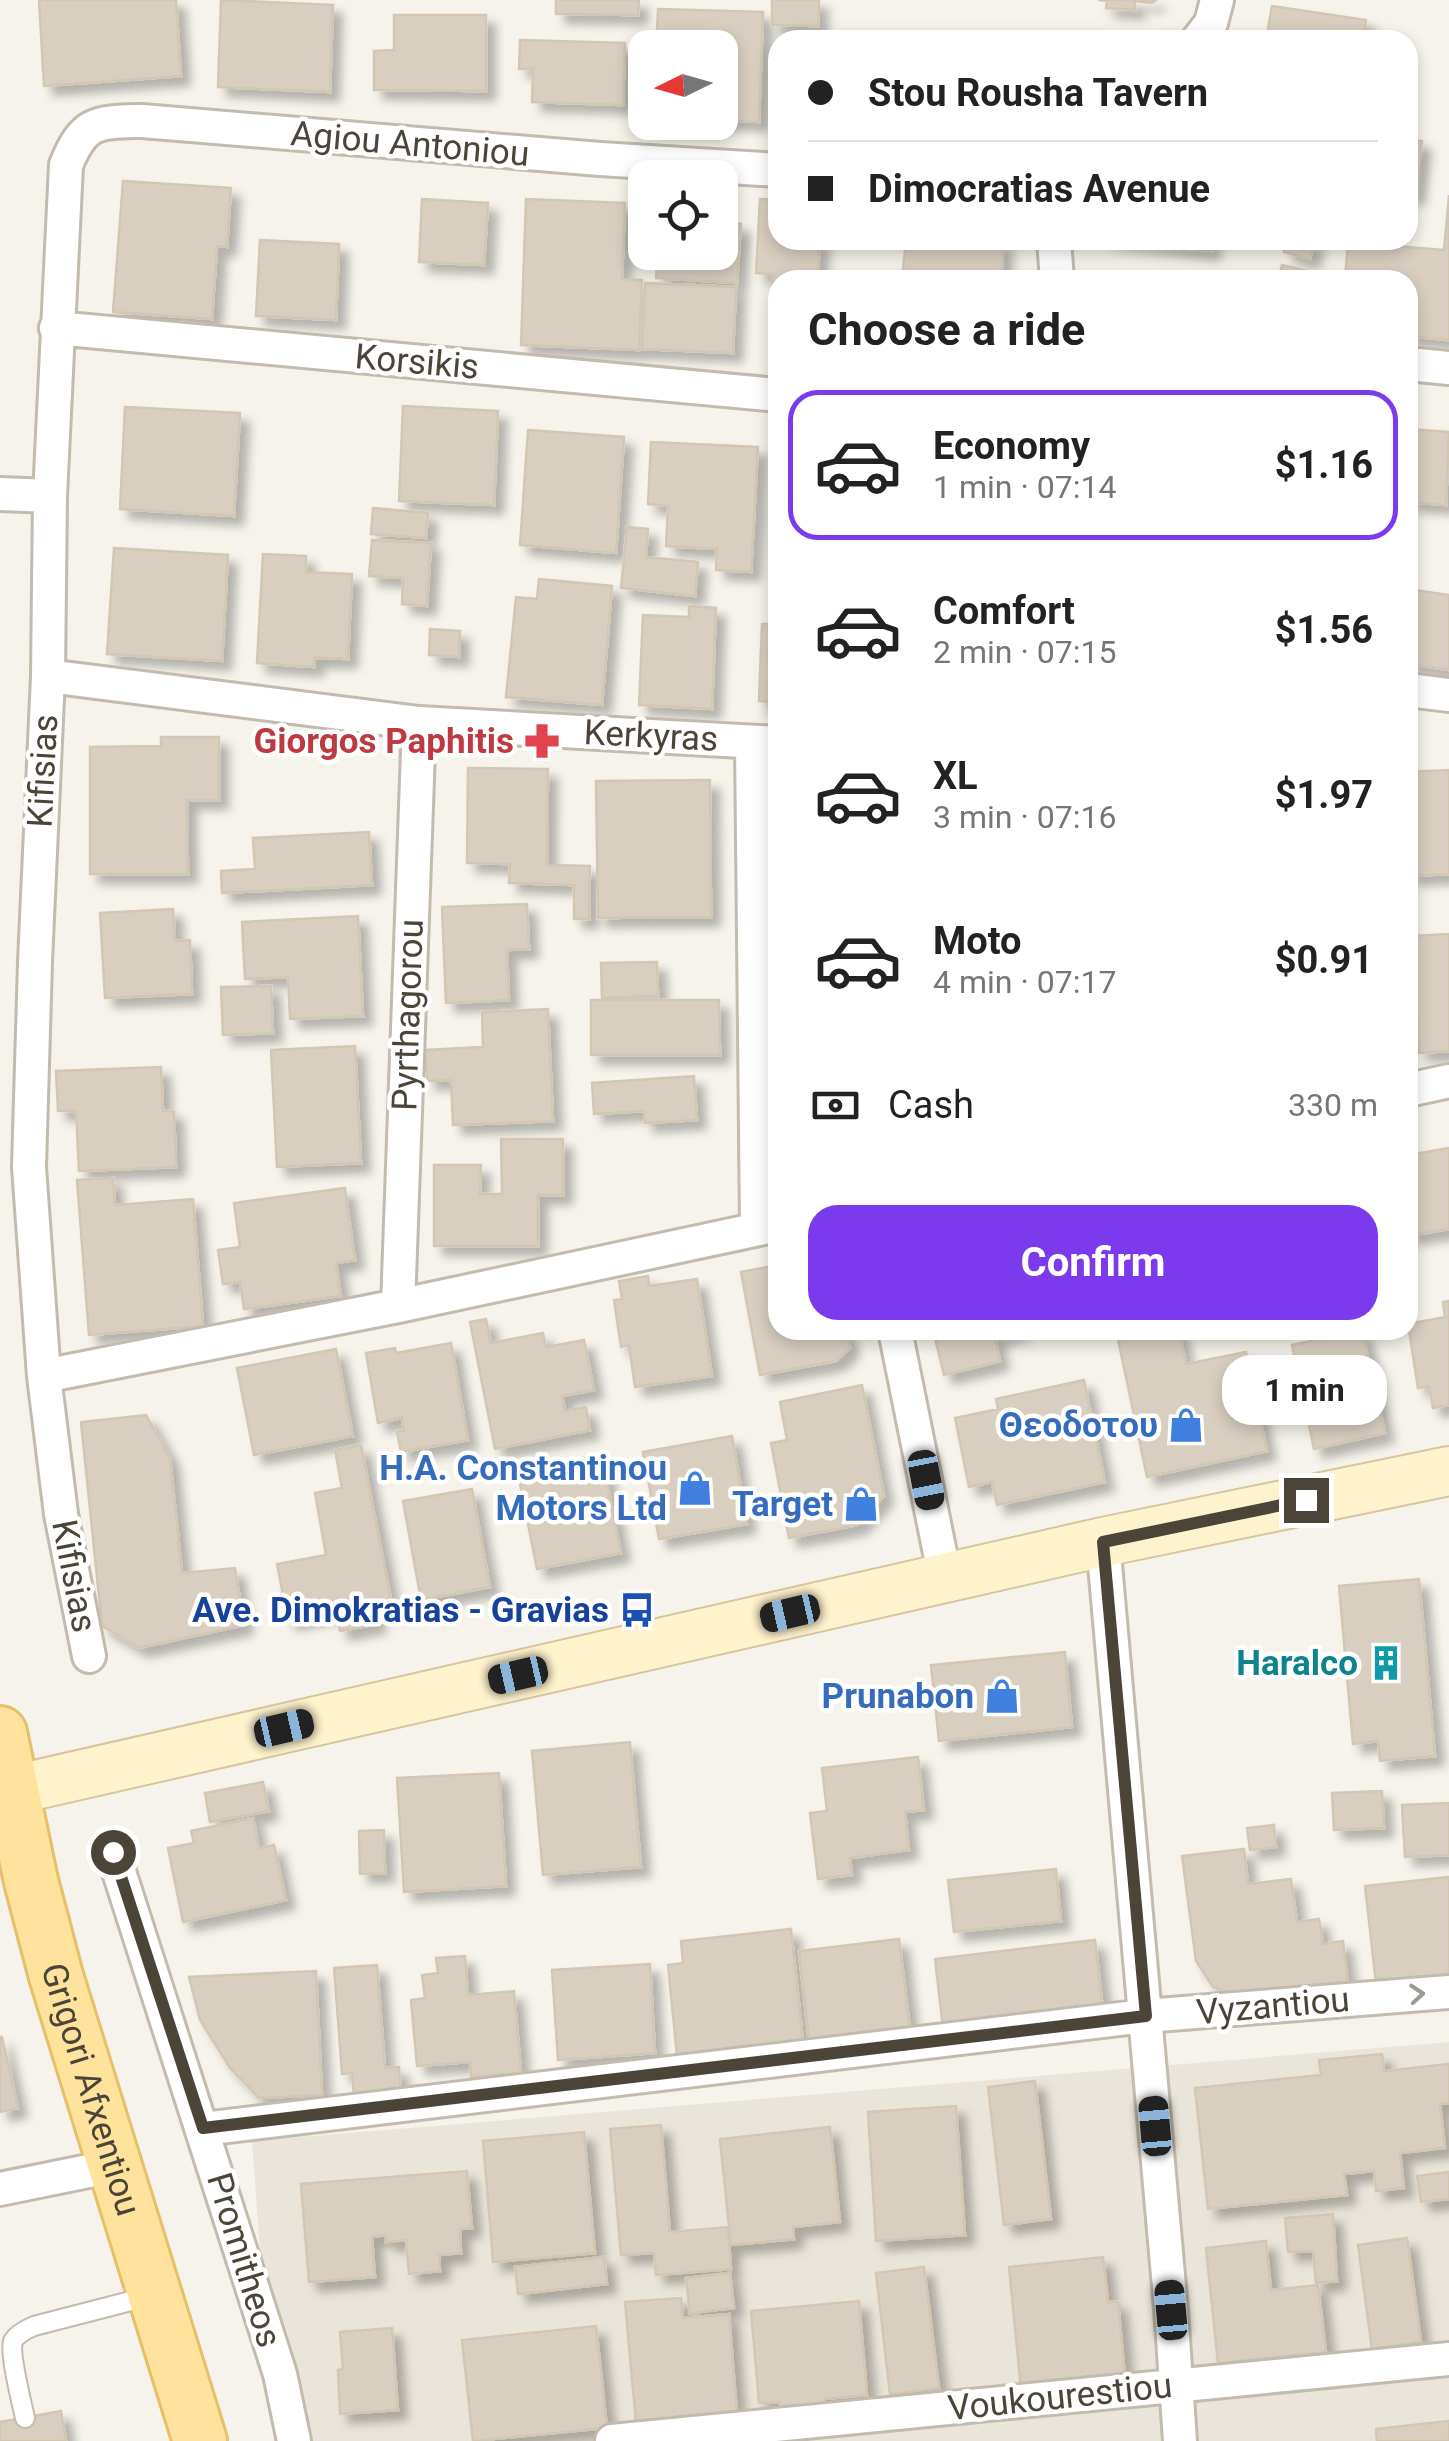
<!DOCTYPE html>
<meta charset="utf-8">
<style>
:root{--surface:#fff;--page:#f2f2f2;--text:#222;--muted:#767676;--line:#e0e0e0;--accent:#7c3aed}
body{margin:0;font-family:Roboto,sans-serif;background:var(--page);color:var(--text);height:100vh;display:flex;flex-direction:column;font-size:38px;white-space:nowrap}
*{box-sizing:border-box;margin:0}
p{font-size:32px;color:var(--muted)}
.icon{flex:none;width:55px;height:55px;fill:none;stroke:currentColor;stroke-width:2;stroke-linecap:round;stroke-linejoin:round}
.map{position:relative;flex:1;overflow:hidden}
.sheet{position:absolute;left:768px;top:270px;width:650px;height:1070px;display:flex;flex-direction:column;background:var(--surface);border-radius:30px;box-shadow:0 5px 15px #0003}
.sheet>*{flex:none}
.banner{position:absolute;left:768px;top:30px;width:650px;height:220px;border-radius:30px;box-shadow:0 5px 15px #0003;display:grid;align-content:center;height:220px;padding:0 40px;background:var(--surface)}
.needle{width:65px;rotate:265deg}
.fabs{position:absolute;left:628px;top:30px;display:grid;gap:20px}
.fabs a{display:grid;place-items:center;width:110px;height:110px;border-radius:20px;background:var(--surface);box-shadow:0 5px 15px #0003;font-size:50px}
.end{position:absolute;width:45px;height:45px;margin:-22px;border:12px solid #4b4439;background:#fff;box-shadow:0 0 0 5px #fff}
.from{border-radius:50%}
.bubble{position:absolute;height:70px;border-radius:30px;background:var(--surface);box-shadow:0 5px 15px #0003;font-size:32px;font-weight:700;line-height:70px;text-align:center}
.car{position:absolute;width:30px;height:60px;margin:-30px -15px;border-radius:12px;box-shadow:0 0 8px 2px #0007;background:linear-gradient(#222 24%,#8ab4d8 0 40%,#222 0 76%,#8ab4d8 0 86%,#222 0)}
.banner b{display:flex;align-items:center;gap:35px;height:95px;font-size:38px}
.banner b+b{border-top:2px solid var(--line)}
.banner i{width:25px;height:25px;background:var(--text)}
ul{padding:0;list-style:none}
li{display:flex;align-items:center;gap:30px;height:150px;margin:0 20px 15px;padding:0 20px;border:5px solid transparent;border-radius:30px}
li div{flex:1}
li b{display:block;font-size:38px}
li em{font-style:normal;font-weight:700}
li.selected{border-color:var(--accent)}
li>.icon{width:90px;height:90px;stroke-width:1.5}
h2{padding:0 40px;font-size:45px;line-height:120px}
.pay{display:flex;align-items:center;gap:25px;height:110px;padding:0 40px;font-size:38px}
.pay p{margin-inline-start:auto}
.primary-button{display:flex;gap:20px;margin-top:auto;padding:20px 40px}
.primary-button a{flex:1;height:115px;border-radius:30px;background:var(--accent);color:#fff;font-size:40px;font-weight:700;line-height:115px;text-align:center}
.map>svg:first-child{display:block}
</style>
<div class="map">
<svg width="1449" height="2441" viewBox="0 0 1449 2441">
<defs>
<filter id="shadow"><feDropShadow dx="9" dy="9" stdDeviation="5" flood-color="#0004"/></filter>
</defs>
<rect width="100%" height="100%" fill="#f6f3ec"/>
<path fill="#eae5da" d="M1449,2042V2441H274L252,2141Z"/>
<path fill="#d8cfc1" stroke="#d3c7b4" stroke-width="2.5" filter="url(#shadow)" d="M39,0H176L181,76L44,86Z
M221,0L333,5L330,92L218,87Z
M556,0H639L638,15L556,14Z
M772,0H819L818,26L772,25Z
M1098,0H1156L1152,3L1135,1V10L1106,8L1107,1Z
M1272,6L1366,20L1363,40H1266Z
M658,9L763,12L759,122L720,120V48H656Z
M394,15H486V91L374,90V51L394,50Z
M789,36L883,40H789Z
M520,40L625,43L623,105L532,102L533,69H519Z
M1408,139L1422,141L1415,195L1408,194Z
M123,181L231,188L227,247L217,246L212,319L113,312Z
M1449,195V340L1408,336V280H1345L1348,242L1444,250Z
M422,199L488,203L484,265L419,262Z
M526,199L625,203L622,279L642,280L639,350L521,345Z
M760,199L778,200V240H820L818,274L869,276V280H778V366H770L773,274L756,273Z
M720,222L741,224L737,283L656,278L658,252H720Z
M260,240L339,244L336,320L256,316Z
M906,240L1004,242L1001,280H902Z
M1103,240H1212L1211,251Z
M1287,240H1315L1310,259L1284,252Z
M1282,265L1308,271L1306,280H1278Z
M645,283L736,287L733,353L642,349Z
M403,406L498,411L494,505L399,501Z
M125,407L240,413L234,516L120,509Z
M1408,429L1449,432L1446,505L1408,502Z
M528,430L624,437L616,553L520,545Z
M651,442L758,447L751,572L716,570L717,549L666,546L668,506L648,504Z
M778,450V547H772Z
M373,508L428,513L426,538L371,534Z
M627,527L648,529L646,557L698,562L695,596L621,588Z
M372,540L431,543L427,606L402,604L403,578L369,576Z
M114,548L228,555L222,661L107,654Z
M263,554L306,556V572L352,574L348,659L315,658L314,667L257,663Z
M539,579L612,586L602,705L506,697L516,597L537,599Z
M1408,589L1449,595V670L1408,664Z
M689,606L716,608L712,709L639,705L643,615L689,617Z
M762,624H778V702L759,701Z
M430,629L460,631L459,657L429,655Z
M161,737H219V800H187L188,874H90V747L161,746Z
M468,768L548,769L547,865L590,866L589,919H574V885L509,883L510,864L467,863Z
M1449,770V874L1409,876L1408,772Z
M710,780L711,917L598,918L596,781Z
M369,832L372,885L222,893L221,871L255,869L253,838Z
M527,904L529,949L507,950L509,1000L446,1003L442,907Z
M173,909L175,941L190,940L192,994L105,998L100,913Z
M358,916L363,1016L290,1019L288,977L245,979L242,922Z
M1449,934V1051L1419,1053L1412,936Z
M657,962L658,996L602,998L601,963Z
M271,986L273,1033L223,1035L221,987Z
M591,1000H719L720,1055H591Z
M548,1009L553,1121L453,1125L451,1080L427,1081L425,1050L483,1047L482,1012Z
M355,1046L361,1163L277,1167L271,1050Z
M161,1067L163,1111H174L176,1167L79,1171L76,1111H58L56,1071Z
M766,1069H778V1115L768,1116Z
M694,1076L697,1120L645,1123L644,1111L594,1114L592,1083Z
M501,1139H563V1195H538V1246H434V1165H481L480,1194H502Z
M1449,1148V1229L1408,1236V1155Z
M113,1178L115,1205L193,1199L203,1326L89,1335L77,1180Z
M345,1188L355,1260L336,1263L341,1296L244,1309L240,1282L223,1284L218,1250L240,1247L234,1203Z
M778,1265V1330H846L850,1348L836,1361L760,1375L741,1272Z
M648,1276L649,1286L697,1279L712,1376L635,1387L629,1345L621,1347L614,1300L622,1299L619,1281Z
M1449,1301V1405L1433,1408L1429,1386L1418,1388L1408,1324L1445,1317L1443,1302Z
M486,1319L491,1343L543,1333L546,1347L584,1340L594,1390L562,1396L565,1411L586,1407L590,1430L495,1449L470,1322Z
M933,1330H1023L995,1337L1000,1361L944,1375Z
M1116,1330H1179L1186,1364L1246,1352L1267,1451L1147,1477Z
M1362,1330L1385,1433L1314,1449L1292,1345Z
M451,1343L468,1440L401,1452L397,1432L404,1431L402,1418L378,1423L366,1353L395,1348L396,1353Z
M336,1349L353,1436L254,1455L237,1368Z
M1084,1380L1105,1482L997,1505L992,1482L969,1487L955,1418L998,1409L996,1399Z
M862,1385L884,1496L857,1525L789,1538L771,1443L787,1440L780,1402Z
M146,1415L170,1458L182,1573L235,1568L244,1625L139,1648L102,1626L81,1422Z
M732,1436L747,1524L659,1539L643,1452Z
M361,1445L391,1600L373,1604L377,1624L340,1631L336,1611L288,1621L277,1564L326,1555L315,1493L342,1488L335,1450Z
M603,1462L621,1553L537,1569L519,1479Z
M472,1489L490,1587L421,1600L403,1501Z
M1419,1579L1435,1756L1380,1761L1378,1741L1353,1744L1339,1586Z
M1065,1652L1072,1727L939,1741L931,1665Z
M630,1742L641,1867L543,1875L532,1751Z
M918,1757L924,1810L905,1812L909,1850L850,1858L852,1875L818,1879L810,1813L827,1811L822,1768Z
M499,1773L506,1886L404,1892L397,1778Z
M263,1782L269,1811L210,1822L205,1793Z
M1382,1791L1384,1828L1334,1830L1332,1793Z
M1449,1803V1855L1405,1857L1402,1805Z
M253,1818L259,1848L274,1845L286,1900L183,1922L168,1848L194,1843L191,1831Z
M1274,1825L1276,1847L1250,1850L1247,1828Z
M384,1830L385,1873L360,1874L359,1831Z
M1244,1849L1248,1884L1291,1879L1297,1922L1319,1919L1323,1944L1343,1941L1348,1986L1242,1999L1213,1987L1196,1961L1182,1856Z
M1056,1869L1061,1921L954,1932L948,1880Z
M1449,1877V1984L1377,1992L1365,1886Z
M791,1929L803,2042L677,2056L668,1965L683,1963L681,1941Z
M899,1939L910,2029L809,2041L799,1951Z
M1095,1940L1103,2010L943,2028L935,1959Z
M465,1956L468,1995L514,1991L521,2073L471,2077L470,2062L417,2066L411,2000L425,1998L422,1975L438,1973L436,1958Z
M650,1964L655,2053L558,2060L552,1970Z
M377,1965L385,2068L399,2067L401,2094L354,2098L352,2073L342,2074L334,1968Z
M316,1971L322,2095L259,2098L230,2068L200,2020L189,1977Z
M0,2037H2L18,2108L0,2112Z
M1382,2054L1384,2071L1449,2064V2103L1440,2104L1445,2148L1400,2153L1404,2188L1376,2191L1374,2171L1344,2174L1347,2195L1208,2209L1195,2088L1321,2075L1319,2060Z
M1035,2081L1051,2219L1004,2225L988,2087Z
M956,2106L965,2235L876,2241L868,2112Z
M661,2125L670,2232L728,2227L731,2269L656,2275L654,2253L621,2255L610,2129Z
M830,2127L840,2222L793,2227L794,2239L731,2245L720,2139Z
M584,2132L595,2253L493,2262L483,2141Z
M467,2171L472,2228L460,2229L461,2253L439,2255L440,2271L409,2274L406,2240L386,2242V2235L372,2237L375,2277L309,2282L301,2184Z
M1449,2172V2199L1421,2202L1417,2176Z
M1333,2214L1337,2281L1316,2283L1313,2251L1288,2252L1285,2218Z
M1407,2238L1421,2342L1372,2349L1358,2245Z
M1266,2241L1271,2290L1318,2285L1326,2352L1218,2363L1206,2248Z
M604,2257L607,2284L518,2294L515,2267Z
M1103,2257L1108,2302H1118L1125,2377L1021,2388L1009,2267Z
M924,2267L939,2388L890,2394L876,2273Z
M730,2273L734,2308L690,2313L686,2278Z
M681,2298L683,2318L729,2314L737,2414L636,2422L625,2302Z
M859,2301L867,2395L824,2399L826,2418L781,2422L779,2402L759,2403L751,2311Z
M596,2326L607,2428L473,2441L462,2340Z
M392,2328L398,2410L340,2414L338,2370L343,2369L340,2332Z
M61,2411L66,2441H0V2422Z
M1449,2421V2441H1377L1376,2429Z"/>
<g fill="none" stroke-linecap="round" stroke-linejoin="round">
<defs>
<path id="service" d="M25,2418C22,2404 9,2353 13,2341C17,2334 27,2329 34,2326L150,2296"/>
<path id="minor" d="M1198,40L1211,23L1217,0
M1054,240L1057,280
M56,328L778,395
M1408,364L1449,368
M0,494L50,496
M48,676L419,723L778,743
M1408,690L1449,695
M752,742L757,1229
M1408,1090L1449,1081
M398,1306L419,723
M895,1330L945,1578
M44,1376L398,1306L778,1225
M1103,1542L1171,2309L1180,2441
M89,1656L61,1514L44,1376L29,1167L35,962L48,676L50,496L66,165C84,121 96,122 142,121L600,159L778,170
M113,1853L280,2374L294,2441
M203,2129L1145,2016L1449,1992
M0,2189L113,2166
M612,2441L1449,2359"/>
<path id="secondary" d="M0,1793L1103,1542L1449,1471"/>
<g id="primary">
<path id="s1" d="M0,1733L31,1881L56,1976L200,2441"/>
</g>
</defs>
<use href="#service" stroke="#c2bbae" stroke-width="22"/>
<use href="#minor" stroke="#c2bbae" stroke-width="38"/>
<use href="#secondary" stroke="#d6c79b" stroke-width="52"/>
<use href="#primary" stroke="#e6c16a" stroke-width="58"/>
<use href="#service" stroke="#fff" stroke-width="18"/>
<use href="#minor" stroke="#fff" stroke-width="32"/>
<use href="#secondary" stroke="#fff3cd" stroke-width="48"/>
<use href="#primary" stroke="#ffe39c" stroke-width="52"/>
</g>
<defs><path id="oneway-chevron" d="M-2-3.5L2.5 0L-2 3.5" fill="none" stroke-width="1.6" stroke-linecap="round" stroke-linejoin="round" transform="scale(2.5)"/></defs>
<use stroke="#9c9892" href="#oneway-chevron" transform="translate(1417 1994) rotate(-5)"/>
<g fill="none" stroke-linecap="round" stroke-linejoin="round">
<path stroke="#4b4439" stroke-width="12" d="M113,1852L203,2128L1146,2016L1103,1542L1306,1500"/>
</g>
<defs>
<symbol id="pharmacy-bare" viewBox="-9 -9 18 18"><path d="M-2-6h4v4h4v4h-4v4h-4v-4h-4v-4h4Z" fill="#e0444e" stroke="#fff" stroke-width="2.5" paint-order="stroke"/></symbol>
<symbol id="shop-bare" viewBox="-9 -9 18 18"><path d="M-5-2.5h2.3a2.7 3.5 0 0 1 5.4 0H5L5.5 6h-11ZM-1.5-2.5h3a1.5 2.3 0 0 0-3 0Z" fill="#3f7fe0" stroke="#fff" stroke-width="2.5" paint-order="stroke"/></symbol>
<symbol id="bus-bare" viewBox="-9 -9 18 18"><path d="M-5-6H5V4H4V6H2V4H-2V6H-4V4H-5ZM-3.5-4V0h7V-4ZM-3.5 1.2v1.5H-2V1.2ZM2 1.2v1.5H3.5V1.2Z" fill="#1a4fb4" stroke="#fff" stroke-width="2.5" paint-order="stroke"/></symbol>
<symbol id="building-bare" viewBox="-9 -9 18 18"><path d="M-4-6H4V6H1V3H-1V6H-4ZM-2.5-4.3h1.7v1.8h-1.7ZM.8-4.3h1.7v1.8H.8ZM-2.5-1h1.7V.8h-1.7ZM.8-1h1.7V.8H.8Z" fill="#0f9aa8" stroke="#fff" stroke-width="2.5" paint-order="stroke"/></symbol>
</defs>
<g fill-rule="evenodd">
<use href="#pharmacy-bare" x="517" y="716" width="50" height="50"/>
<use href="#shop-bare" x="1161" y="1400" width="50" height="50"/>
<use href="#shop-bare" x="670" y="1463" width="50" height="50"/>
<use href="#shop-bare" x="836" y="1479" width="50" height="50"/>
<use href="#bus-bare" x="612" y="1585" width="50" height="50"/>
<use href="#building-bare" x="1361" y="1638" width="50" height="50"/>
<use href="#shop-bare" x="977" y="1671" width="50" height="50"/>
</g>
<g text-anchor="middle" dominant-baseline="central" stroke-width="9" stroke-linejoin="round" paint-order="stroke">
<g font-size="35" fill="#4b4439" stroke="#fff">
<text transform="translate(410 144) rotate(5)">Agiou Antoniou</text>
<text transform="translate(417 362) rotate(5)">Korsikis</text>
<text transform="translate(651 736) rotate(3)">Kerkyras</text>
<text transform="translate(43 771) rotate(-87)">Kifisias</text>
<text transform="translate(408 1015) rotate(-88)">Pyrthagorou</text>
<text transform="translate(74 1576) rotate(79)">Kifisias</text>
<text transform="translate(1273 2006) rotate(-5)">Vyzantiou</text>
<text stroke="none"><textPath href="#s1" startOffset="368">Grigori Afxentiou</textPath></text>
<text transform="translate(244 2260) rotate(73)">Promitheos</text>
<text transform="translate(1060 2397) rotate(-6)">Voukourestiou</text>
</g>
<g font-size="35" font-weight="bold" fill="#be3a42" stroke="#fff" text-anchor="end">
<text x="514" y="741">Giorgos Paphitis</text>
</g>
<g font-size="35" font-weight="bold" fill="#366cbe" stroke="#fff" text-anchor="end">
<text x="1158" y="1425">Θεοδοτου</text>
<text x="667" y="1468">H.A. Constantinou<tspan x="667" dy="40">Motors Ltd</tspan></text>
<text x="833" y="1504">Target</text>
<text x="974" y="1696">Prunabon</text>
</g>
<g font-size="35" font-weight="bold" fill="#164399" stroke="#fff" text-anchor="end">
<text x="609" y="1610">Ave. Dimokratias - Gravias</text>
</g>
<g font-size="35" font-weight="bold" fill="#0d838f" stroke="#fff" text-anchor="end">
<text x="1358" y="1663">Haralco</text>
</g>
</g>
</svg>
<div class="fabs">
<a><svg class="needle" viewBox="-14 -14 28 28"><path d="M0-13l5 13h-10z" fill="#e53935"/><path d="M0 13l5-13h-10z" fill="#767676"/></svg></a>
<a><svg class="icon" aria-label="locate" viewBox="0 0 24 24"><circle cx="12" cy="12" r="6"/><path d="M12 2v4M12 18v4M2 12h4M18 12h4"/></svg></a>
</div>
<i class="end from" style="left:113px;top:1852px"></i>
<i class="end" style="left:1306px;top:1500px"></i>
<div class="bubble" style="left:1222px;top:1355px;width:165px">1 min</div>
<i class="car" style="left:926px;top:1480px;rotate:169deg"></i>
<i class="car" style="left:790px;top:1613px;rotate:257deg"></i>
<i class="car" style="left:518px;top:1675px;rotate:257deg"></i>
<i class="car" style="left:284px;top:1728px;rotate:77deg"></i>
<i class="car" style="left:1155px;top:2126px;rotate:355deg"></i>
<i class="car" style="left:1171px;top:2310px;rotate:355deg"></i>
<div class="banner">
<b><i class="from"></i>Stou Rousha Tavern</b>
<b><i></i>Dimocratias Avenue</b>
</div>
<section class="sheet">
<h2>Choose a ride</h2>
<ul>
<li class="selected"><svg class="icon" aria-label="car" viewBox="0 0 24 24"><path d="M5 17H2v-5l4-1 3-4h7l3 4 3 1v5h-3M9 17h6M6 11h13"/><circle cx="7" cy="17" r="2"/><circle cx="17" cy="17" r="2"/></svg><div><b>Economy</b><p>1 min · 07:14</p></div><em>$1.16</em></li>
<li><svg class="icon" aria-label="car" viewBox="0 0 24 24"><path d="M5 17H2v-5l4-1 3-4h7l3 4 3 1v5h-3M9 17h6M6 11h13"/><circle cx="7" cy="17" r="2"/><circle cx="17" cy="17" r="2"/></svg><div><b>Comfort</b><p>2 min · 07:15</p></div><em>$1.56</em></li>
<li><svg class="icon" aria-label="car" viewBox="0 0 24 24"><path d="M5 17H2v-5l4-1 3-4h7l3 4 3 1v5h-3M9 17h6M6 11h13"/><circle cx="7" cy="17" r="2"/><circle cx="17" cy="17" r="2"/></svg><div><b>XL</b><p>3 min · 07:16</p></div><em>$1.97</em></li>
<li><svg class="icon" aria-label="car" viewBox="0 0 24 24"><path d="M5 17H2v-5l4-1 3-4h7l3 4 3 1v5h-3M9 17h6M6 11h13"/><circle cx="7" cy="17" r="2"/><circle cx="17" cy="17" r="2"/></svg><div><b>Moto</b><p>4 min · 07:17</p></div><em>$0.91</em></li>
</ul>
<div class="pay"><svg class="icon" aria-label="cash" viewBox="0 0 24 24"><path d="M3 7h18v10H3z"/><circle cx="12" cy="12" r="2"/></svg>Cash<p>330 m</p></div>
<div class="primary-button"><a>Confirm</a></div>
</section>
</div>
